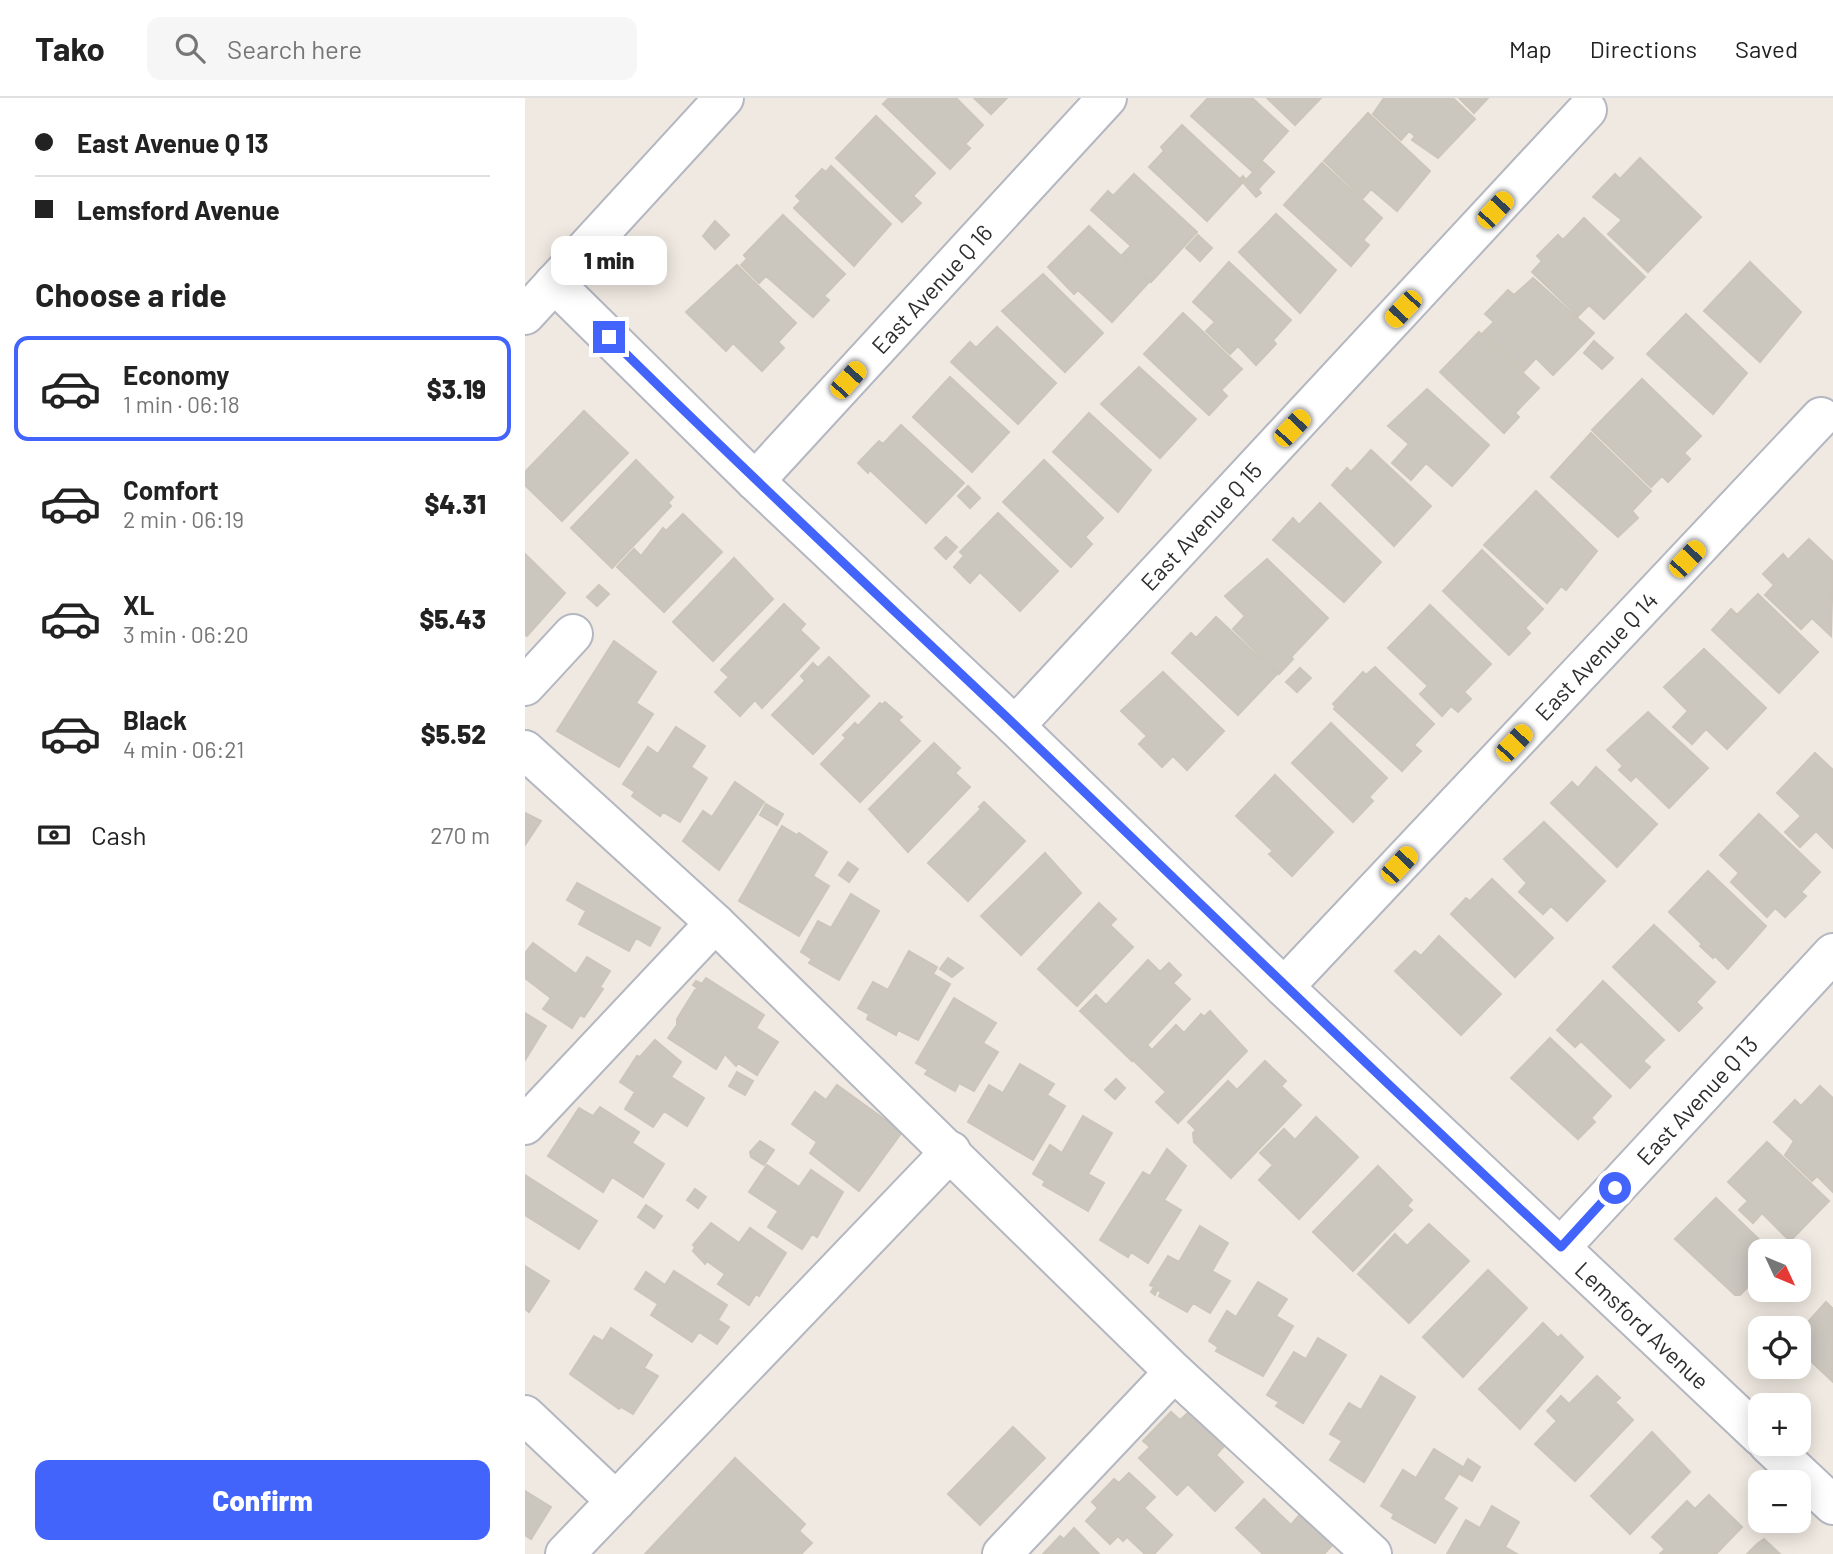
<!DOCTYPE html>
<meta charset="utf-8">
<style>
:root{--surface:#fff;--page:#f6f6f6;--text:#222;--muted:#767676;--line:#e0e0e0;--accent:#4264fb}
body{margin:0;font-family:Barlow,sans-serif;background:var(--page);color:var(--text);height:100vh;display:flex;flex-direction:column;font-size:26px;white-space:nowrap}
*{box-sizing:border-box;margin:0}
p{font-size:23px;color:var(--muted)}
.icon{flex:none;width:38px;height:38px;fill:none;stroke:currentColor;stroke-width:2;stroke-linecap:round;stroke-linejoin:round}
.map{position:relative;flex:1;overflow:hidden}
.drawer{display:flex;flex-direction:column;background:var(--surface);width:525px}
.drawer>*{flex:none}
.banner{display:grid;align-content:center;height:154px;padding:0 35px;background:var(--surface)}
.needle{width:46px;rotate:134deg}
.tools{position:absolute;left:1223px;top:1141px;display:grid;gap:14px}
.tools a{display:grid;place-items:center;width:63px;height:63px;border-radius:14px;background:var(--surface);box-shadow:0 4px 18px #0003;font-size:35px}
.end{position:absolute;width:32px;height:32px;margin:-16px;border:9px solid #4264fb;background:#fff;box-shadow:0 0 0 4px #fff}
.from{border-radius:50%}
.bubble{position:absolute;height:49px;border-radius:14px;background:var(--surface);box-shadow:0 4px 18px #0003;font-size:23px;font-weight:800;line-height:49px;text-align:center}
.car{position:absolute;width:21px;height:42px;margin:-21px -10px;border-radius:9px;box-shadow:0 0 5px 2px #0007;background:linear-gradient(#f5c518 24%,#345 0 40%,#f5c518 0 76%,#345 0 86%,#f5c518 0)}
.banner b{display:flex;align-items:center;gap:24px;height:66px;font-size:26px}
.banner b+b{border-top:2px solid var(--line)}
.banner i{width:18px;height:18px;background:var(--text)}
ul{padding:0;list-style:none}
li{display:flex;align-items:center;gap:21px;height:105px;margin:0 14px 10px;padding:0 21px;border:4px solid transparent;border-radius:14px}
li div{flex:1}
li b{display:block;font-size:26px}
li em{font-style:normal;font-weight:800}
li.active{border-color:var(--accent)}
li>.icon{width:63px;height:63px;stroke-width:1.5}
h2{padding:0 35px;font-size:32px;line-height:84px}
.pay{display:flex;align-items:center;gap:18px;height:77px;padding:0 35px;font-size:26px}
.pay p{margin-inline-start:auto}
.action{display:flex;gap:14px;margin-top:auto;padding:14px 35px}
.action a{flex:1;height:80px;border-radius:14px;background:var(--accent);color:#fff;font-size:28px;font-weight:800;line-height:80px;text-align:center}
header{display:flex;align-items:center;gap:42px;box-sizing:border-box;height:98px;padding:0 35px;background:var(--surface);border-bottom:2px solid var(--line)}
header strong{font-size:33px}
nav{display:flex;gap:38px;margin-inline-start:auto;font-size:24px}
.search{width:490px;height:63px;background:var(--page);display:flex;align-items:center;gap:18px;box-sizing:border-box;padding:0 24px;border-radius:14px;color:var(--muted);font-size:26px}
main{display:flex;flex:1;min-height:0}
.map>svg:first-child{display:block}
</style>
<header>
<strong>Tako</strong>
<div class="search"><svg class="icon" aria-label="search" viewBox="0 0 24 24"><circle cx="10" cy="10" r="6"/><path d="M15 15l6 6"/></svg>Search here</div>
<nav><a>Map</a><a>Directions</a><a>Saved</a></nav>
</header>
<main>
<section class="drawer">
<div class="banner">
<b><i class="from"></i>East Avenue Q 13</b>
<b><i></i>Lemsford Avenue</b>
</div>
<h2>Choose a ride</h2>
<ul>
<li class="active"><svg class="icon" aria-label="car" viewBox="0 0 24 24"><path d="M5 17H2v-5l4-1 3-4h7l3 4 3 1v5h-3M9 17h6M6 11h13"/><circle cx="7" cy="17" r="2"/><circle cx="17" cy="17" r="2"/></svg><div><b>Economy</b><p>1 min · 06:18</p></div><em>$3.19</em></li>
<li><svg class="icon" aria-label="car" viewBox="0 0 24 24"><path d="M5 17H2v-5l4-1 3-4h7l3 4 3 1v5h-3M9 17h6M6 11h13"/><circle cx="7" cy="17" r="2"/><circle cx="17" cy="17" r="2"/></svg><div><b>Comfort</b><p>2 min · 06:19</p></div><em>$4.31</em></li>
<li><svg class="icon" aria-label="car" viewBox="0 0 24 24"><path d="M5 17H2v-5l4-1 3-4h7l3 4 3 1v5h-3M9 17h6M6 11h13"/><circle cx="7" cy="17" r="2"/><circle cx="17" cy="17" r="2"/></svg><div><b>XL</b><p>3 min · 06:20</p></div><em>$5.43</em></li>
<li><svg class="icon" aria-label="car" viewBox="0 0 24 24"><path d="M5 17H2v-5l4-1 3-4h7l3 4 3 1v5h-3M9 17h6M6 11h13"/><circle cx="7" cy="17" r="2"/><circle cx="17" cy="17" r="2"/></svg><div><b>Black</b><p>4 min · 06:21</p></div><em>$5.52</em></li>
</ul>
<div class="pay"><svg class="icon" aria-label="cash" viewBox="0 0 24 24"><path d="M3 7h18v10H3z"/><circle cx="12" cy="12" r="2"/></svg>Cash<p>270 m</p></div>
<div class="action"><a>Confirm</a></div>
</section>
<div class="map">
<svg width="1308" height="1456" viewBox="0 0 1308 1456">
<rect width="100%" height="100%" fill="#efe9e1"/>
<path fill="#cbc7bf" stroke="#cbc5ba" stroke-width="2" d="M364,0H431L458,27L440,46L445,50L425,71L358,6Z
M449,0H482L466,16Z
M683,0H727L763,33L727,73L666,18Z
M742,0H796L770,27Z
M859,0H928L950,21L913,60L887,42L890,38L884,33L876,42L848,16Z
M934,0H963L949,15Z
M843,15L905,73L872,113L846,91L838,100L799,63Z
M351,18L410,75L388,98L396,105L377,124L311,60Z
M657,27L718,84L682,123L624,69L639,53L636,49Z
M1115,60L1176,119L1123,174L1083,136L1097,122L1068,99L1090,76L1095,81Z
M738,64L749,74L733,91L736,95L731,99L715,81L718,78L721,82Z
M797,65L857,120L838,142L844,147L826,168L759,107Z
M306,68L366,126L329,168L269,110L276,103L271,98L297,71L301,74Z
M609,76L672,134L626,184L597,157L606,148L566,112L583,93L588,98Z
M751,116L811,172L775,215L714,154Z
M258,117L320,176L299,198L304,202L288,219L241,178L234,185L216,167L222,161L219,157Z
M1059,120L1120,179L1079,221L1064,207L1053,218L1007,174L1017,163L1012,158L1033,137L1038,142Z
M190,123L204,137L190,151L178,138Z
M564,128L624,184L587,224L553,192L549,196L523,169Z
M673,137L687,150L675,163L661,150Z
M704,164L766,222L748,242L751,246L731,267L713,248L705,256L681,233L690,224L668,204Z
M1225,164L1276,214L1235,264L1179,213Z
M212,167L271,225L253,244L259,250L237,273L208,245L201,253L161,214Z
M518,176L578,235L540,274L477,213Z
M1008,180L1069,235L1028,277L1011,260L999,273L958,235L969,224L960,216L983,192L989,197Z
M658,215L717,271L696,292L702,298L684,317L619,256Z
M1161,216L1222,275L1188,316L1122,256Z
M472,229L531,285L493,326L426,264L445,244L451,250Z
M954,234L1014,290L990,315L994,319L979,335L915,274Z
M1069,243L1088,260L1077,271L1059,255Z
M614,269L671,321L635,360L576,306Z
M425,279L484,334L447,374L388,319Z
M1117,281L1176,338L1159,355L1165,361L1143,384L1137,378L1126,389L1067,332Z
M902,291L964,347L927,388L901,365L886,382L867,365L884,346L863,328Z
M59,313L103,355L37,423L0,387V374Z
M564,315L626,372L593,414L528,354Z
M376,327L439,385L401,425L345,372L343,375L333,365L354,343L358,346Z
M1066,335L1126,393L1107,413L1113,420L1093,439L1026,379Z
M846,352L906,408L869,448L807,387L822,370L826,374Z
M111,362L148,399L143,405L146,408L87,470L46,430Z
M519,362L578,420L560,439L567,446L546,469L478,404Z
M443,388L455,400L445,410L433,398Z
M1011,393L1072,453L1041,492L1036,488L1022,505L959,447Z
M795,405L856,464L819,504L748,442L768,420L774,427Z
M473,415L533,473L495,513L455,474L445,485L429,469L439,458L435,454Z
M158,416L197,454L139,514L92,469L109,451L116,458L138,430L141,433Z
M421,439L432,449L421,461L410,450Z
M1284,441L1308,464L1306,538L1287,520L1276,531L1240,497L1249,487L1238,476L1258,456L1263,462Z
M957,452L1018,511L1000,530L1005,535L984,557L918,493Z
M0,456L40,495L2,538L0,537Z
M209,460L248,501L188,563L148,524Z
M742,461L803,520L766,559L768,561L754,576L708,531L720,518L700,498Z
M74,487L84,496L72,508L62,499Z
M1233,496L1293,554L1254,595L1187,532L1206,511L1212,517Z
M259,506L280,526L275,532L294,550L237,610L230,602L215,618L190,594L204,579L196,572Z
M905,507L966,566L939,594L946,601L933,614L926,608L917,618L895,596L903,588L863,550Z
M691,519L752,576L713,617L647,555L666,535L671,540Z
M89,543L131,574L111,605L128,616L94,669L32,633Z
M1179,551L1241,610L1202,651L1181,631L1167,646L1148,629L1163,613L1139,589Z
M304,559L344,598L288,656L247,617L280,583L276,578L288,565L293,570Z
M850,569L909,626L889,647L896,653L877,673L809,611L811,609L808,606L838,574L841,577Z
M775,570L786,580L772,594L761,584Z
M638,574L699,633L662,672L648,658L637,669L614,646L622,638L596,613Z
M360,604L377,619L373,622L395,643L335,704L296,666L321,640L318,637L330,625L333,628L355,605L357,607Z
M1123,614L1183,670L1144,710L1111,678L1106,683L1094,672L1098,668L1082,652Z
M806,625L862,680L844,699L848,703L828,724L767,665Z
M151,629L180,648L166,669L182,680L155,724L138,714L135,718L107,698L110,694L98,686L123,649L133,656Z
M409,645L435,670L430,675L445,689L383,754L344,711Z
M1290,655L1308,672V750L1291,733L1275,749L1260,734L1276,718L1252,695Z
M1071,669L1132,726L1092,769L1026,705L1047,684L1053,690Z
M750,677L808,734L767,778L744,756L748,753L711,718Z
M210,684L239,704L194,772L158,743L178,713L187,719Z
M459,704L500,743L443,803L403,765L456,711L454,709Z
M241,706L258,716L252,727L235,717Z
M0,715L16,723L0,747Z
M1234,716L1295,774L1276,794L1281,798L1260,819L1250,810L1242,819L1206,784L1214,775L1195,757Z
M1019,724L1080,783L1042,823L1026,808L1018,816L994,794L1002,785L979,761Z
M257,728L272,737L274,735L302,754L288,778L304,788L274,838L214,803Z
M520,755L556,795L496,857L456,818Z
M323,764L333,771L324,784L314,777Z
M1183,773L1241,828L1203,871L1190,858L1188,860L1175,848L1177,846L1144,814Z
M967,781L1028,840L990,879L926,816L941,800L945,803Z
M52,785L135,830L125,848L111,840L104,853L54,826L61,813L42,802Z
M326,796L354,813L314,882L284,865L287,861L276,854L293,823L306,830Z
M574,805L591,821L585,827L608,849L552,908L513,871Z
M1129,827L1190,884L1171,904L1177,910L1154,933L1088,869Z
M914,838L976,896L936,937L870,873L890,853L896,858Z
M8,845L51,876L62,859L85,873L75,889L78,891L59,919L55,917L47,930L18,911L26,900L0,880V855Z
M384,853L412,869L408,876L425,886L393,942L373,932L371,937L342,921L344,916L333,910L348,884L363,892Z
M423,860L438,870L427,879L415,871Z
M623,862L635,874L644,865L656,877L648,885L665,901L607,963L555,913L571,897L581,907Z
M181,880L239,917L231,930L253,944L232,977L213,965L211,968L200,956L191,971L143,940L152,927V921L170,892H175L168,887L171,883L177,886Z
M1078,883L1139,942L1118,963L1125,969L1105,990L1056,943L1050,949L1032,932Z
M429,900L471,925L458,945L473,954L449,993L434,985L430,993L400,976L403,972L391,965Z
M685,913L722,953L653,1025L631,1004L641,994L609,963L623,948L627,952L651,927L659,935L676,916L679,919Z
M0,915L21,928L0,962Z
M1025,940L1086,998L1066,1020L1070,1024L1053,1041L986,980Z
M130,942L156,964L146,979L179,1000L162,1028L139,1013L128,1029L100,1011L110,994L95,984L112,958L115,959Z
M740,963L761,983L756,988L776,1007L706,1080L669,1044L668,1035L671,1032L663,1024L703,983L712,992Z
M495,966L529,986L522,997L540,1008L508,1062L443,1024L464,987L478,995Z
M212,974L228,983L220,997L204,988Z
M591,981L600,990L590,1001L580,992Z
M312,987L377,1034L334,1093L285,1055L292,1044L267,1026L290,994L301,1002Z
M1295,988L1308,1000V1094L1292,1078L1287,1083L1260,1057L1269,1043L1249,1024L1270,1002L1276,1008Z
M75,1009L114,1034L107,1045L139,1066L118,1099L87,1079L78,1094L23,1058L54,1010L68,1018Z
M558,1018L587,1035L563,1076L579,1085L563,1113L518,1087L520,1083L508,1076L525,1047L537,1055Z
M791,1019L833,1059L774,1121L734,1082L748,1067L735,1055L759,1031L770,1042Z
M235,1043L249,1052L239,1067L226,1059L225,1054Z
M1242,1044L1304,1103L1265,1143L1237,1115L1228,1125L1214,1112L1223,1103L1203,1084Z
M642,1051L661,1068L639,1102L656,1112L623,1165L606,1154L603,1159L575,1142L618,1074L625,1078Z
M242,1067L274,1089L286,1072L318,1094L292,1139L287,1136L277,1151L243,1129L253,1113L224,1094Z
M853,1068L887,1102L882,1108L887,1112L828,1173L788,1134Z
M0,1077L72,1123L54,1151L0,1117Z
M170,1091L181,1099L173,1110L162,1102Z
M1191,1100L1246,1153H1236V1175L1215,1197H1210L1150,1141Z
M121,1107L137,1118L129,1130L113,1119Z
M186,1125L214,1145L225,1130L261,1155L234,1198L231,1196L224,1207L193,1186L200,1176L182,1163L180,1166L168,1153L170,1149L168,1147Z
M904,1126L944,1163L884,1225L833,1176L870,1136L882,1148Z
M675,1128L703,1145L687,1173L705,1183L685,1215L668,1205L662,1214L634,1198L636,1194L632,1192L630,1197L626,1194L629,1189L625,1187L643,1158L654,1164Z
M0,1168L24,1183L4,1214L0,1211Z
M963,1172L1002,1210L938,1279L898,1239Z
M149,1173L202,1207L193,1222L204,1229L192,1246L174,1234L167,1244L126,1217L133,1206L110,1191L121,1174L140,1187Z
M733,1184L762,1201L751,1218L768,1228L738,1278L691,1253L693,1249L684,1243L702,1213L711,1219Z
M1301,1204L1308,1211V1284L1274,1252V1234Z
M1018,1225L1033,1240L1036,1237L1058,1259L995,1331L954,1291Z
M86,1230L127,1257L119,1270L133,1278L108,1316L96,1309L94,1311L45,1276L69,1238L78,1243Z
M793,1240L821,1257L778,1325L751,1308L754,1304L742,1297L769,1254L781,1261Z
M856,1278L890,1299L839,1384L805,1362L817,1343L805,1336L824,1305L836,1312Z
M1072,1278L1095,1300L1090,1304L1108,1322L1050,1383L1010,1346L1032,1323L1022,1313L1036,1298L1044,1306Z
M666,1312L701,1346L691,1357L718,1384L690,1413L663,1386L652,1397L614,1360L625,1349L618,1343L646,1314L655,1322Z
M488,1329L520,1360L455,1427L423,1396Z
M1127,1334L1165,1374L1105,1436L1066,1398Z
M909,1351L938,1369L918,1401L932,1410L910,1445L867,1420L869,1416L856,1408L878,1372L891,1380Z
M210,1360L280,1426L274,1433L287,1445L276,1456H120Z
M943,1361L955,1369L947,1383L935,1376Z
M604,1375L630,1399L619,1410L647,1437L629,1456H620L602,1439L598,1443L593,1438L585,1446L561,1423L573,1410L567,1404L589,1381L594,1385Z
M0,1393L26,1409L6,1441L0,1437Z
M1184,1397L1217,1429L1191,1456H1135L1140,1451L1127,1439L1162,1403L1170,1411Z
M739,1401L766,1427L777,1414L809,1445L799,1456H738L711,1430Z
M967,1408L994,1424L980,1449L992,1456H922L941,1422L955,1430Z
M549,1430L574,1456H518L535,1438L539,1441Z
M1239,1441L1255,1456H1222L1232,1446Z"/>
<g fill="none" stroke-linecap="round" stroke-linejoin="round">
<defs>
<g id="street">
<path id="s1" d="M29,185L230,383L490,628L759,889L1236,1339"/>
<path id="s2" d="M230,383L582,0"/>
<path d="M0,588L48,536"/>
<path id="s3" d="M490,628L1062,12"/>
<path d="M0,652L190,825L649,1274L847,1456"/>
<path id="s4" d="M759,889L1296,319"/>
<path d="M0,1027L190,825"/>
<path id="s5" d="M1036,1149L1308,855"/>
<path d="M0,1317L91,1403"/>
<path d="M1243,1346L1308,1407"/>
<path d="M40,1456L426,1053"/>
<path d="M477,1456L649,1274"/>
</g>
<path id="secondary" d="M0,217L199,0"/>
</defs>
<use href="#street" stroke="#b4b7c1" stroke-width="42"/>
<use href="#secondary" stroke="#b4b7c1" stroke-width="42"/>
<use href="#street" stroke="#fff" stroke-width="38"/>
<use href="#secondary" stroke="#fff" stroke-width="38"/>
</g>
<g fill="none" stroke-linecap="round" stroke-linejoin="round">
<path stroke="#4264fb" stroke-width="9" d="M84,239C217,371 355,499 491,628C672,802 852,978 1036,1149L1090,1090"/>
</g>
<g text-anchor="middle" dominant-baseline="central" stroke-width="5" stroke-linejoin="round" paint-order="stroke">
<g font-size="23" fill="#2e2e2e" stroke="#fff">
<text stroke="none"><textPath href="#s2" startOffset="261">East Avenue Q 16</textPath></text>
<text stroke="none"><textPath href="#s3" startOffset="273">East Avenue Q 15</textPath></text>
<text stroke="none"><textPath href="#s4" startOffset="455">East Avenue Q 14</textPath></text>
<text stroke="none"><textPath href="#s5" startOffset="200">East Avenue Q 13</textPath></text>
<text stroke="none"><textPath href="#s1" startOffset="1507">Lemsford Avenue</textPath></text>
</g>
</g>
</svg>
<div class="tools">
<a><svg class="needle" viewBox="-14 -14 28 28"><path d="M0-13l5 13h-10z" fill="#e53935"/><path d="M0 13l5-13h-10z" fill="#767676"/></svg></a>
<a><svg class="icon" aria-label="locate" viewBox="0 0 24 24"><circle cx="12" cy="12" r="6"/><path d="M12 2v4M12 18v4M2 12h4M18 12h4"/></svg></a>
<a>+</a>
<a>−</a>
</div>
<i class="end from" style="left:1090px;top:1090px"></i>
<i class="end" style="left:84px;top:239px"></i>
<div class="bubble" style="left:26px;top:138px;width:116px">1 min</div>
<i class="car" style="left:970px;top:112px;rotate:43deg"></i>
<i class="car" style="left:878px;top:211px;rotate:223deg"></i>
<i class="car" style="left:323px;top:282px;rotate:42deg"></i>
<i class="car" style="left:767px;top:330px;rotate:43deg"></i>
<i class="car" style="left:1162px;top:461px;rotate:43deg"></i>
<i class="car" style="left:989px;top:645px;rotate:43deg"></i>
<i class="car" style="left:874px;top:767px;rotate:43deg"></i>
</div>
</main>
